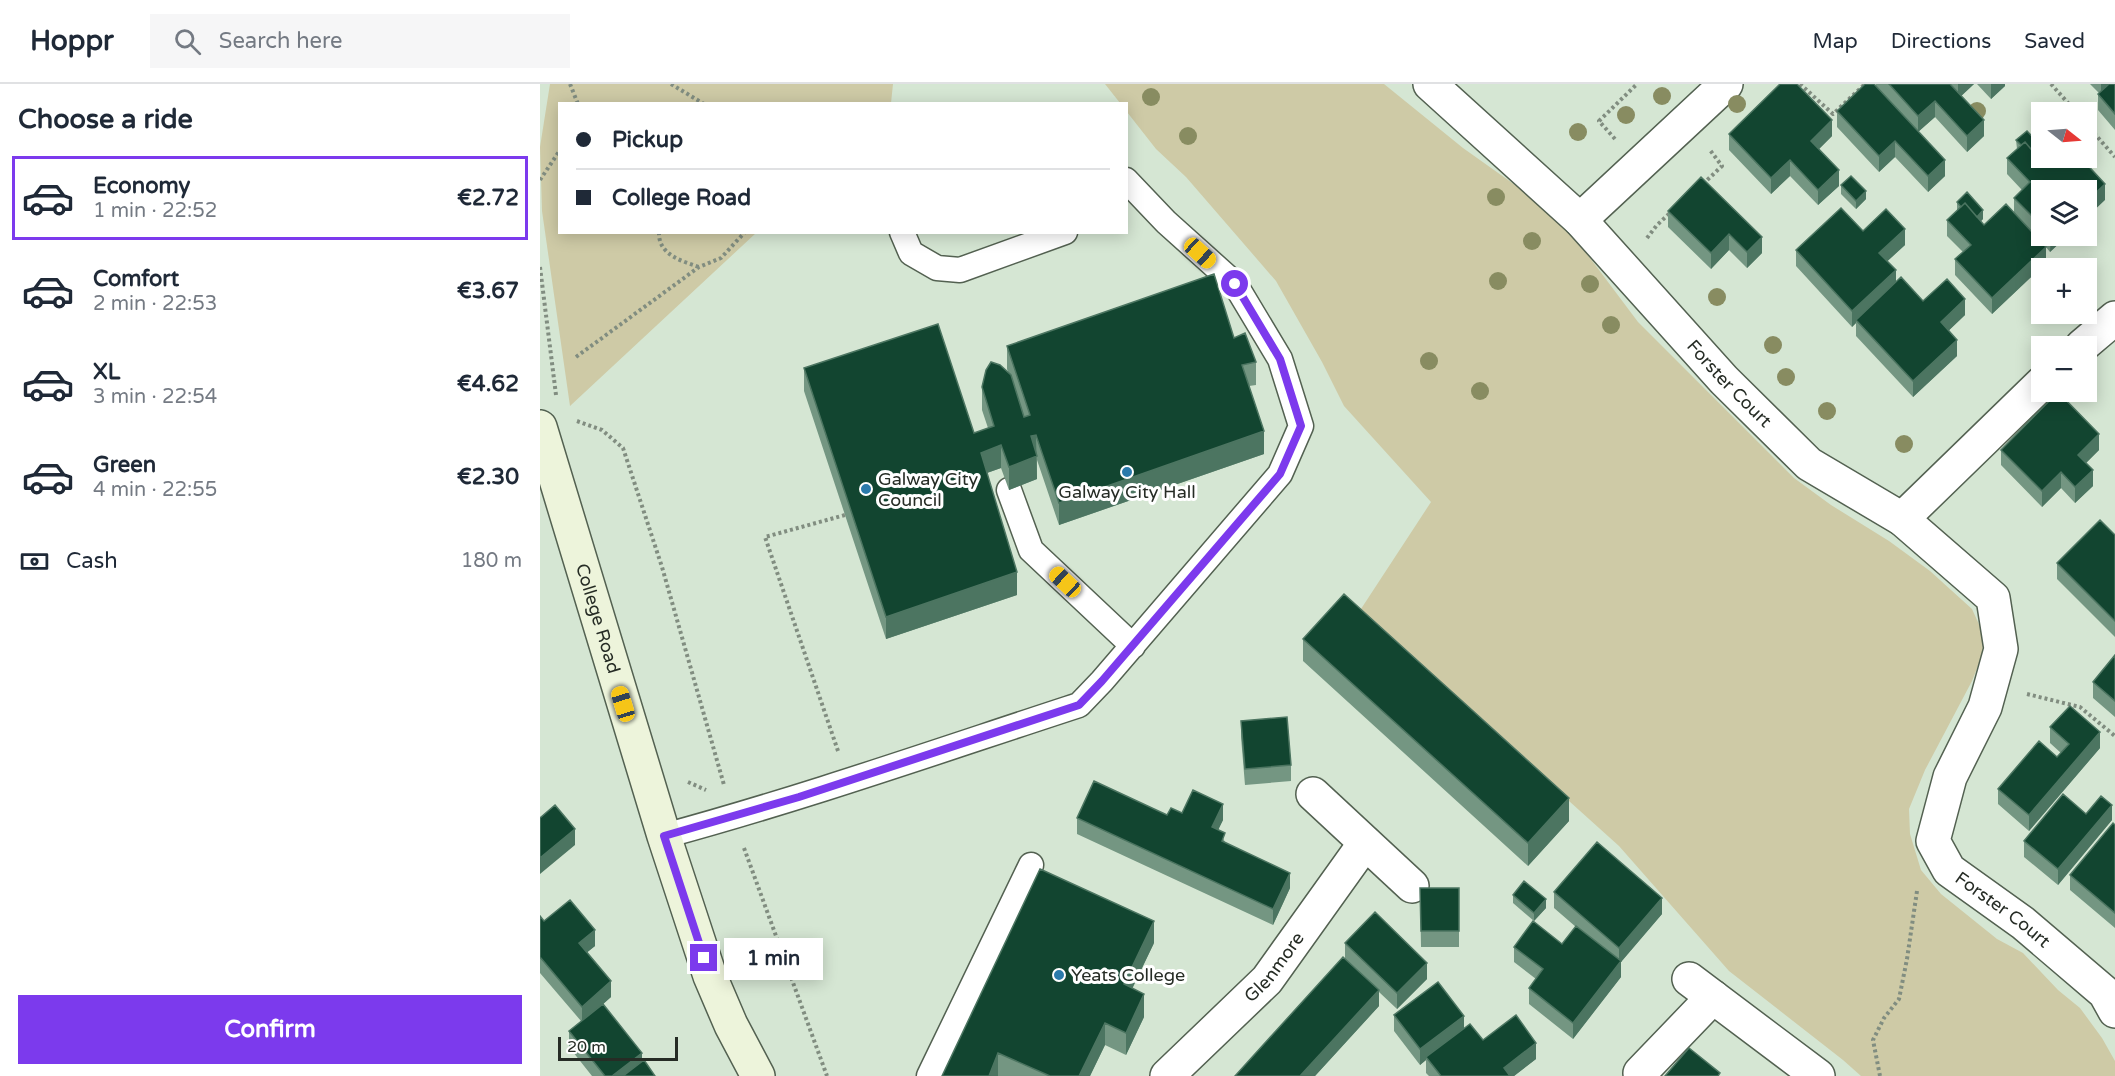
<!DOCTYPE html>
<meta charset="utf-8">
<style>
:root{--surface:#fff;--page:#f6f6f7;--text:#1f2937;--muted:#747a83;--line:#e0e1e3;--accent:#7c3aed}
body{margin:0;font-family:"Varela Round",sans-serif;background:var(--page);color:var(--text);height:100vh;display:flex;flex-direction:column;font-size:22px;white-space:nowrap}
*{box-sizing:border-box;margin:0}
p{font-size:20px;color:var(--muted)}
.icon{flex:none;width:33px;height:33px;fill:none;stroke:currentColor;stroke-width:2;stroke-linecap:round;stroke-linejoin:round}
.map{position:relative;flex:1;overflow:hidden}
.side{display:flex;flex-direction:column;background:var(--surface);width:540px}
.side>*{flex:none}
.top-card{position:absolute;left:18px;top:18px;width:570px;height:132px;border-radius:0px;box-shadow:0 3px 15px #0003;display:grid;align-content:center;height:132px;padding:0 18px;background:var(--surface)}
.needle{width:39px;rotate:107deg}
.tools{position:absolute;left:1491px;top:18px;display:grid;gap:12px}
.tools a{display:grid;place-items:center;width:66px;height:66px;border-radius:0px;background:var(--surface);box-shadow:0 3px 15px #0003;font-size:30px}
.scale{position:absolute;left:18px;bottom:15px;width:120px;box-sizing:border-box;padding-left:6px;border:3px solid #262c25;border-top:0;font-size:16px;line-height:21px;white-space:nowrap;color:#262c25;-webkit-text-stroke:4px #fff;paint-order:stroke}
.end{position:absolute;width:27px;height:27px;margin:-14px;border:8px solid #7c3aed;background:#fff;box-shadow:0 0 0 3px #fff}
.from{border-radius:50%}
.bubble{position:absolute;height:42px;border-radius:0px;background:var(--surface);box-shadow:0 3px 15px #0003;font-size:20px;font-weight:800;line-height:42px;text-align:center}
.car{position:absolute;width:18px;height:36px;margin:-18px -9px;border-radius:8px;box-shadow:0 0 4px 2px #0007;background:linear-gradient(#f5c518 24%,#345 0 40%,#f5c518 0 76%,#345 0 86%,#f5c518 0)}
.top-card b{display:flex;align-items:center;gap:21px;height:57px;font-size:22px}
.top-card b+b{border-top:2px solid var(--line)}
.top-card i{width:15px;height:15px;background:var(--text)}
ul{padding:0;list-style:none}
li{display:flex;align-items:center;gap:18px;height:84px;margin:0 12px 9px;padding:0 6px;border:3px solid transparent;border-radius:0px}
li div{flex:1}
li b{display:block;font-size:22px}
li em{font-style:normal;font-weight:800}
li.on{border-color:var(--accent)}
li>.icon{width:54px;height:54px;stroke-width:1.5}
h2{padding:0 18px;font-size:27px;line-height:72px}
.pay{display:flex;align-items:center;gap:15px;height:66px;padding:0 18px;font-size:22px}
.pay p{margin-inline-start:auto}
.primary-button{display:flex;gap:12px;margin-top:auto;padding:12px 18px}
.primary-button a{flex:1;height:69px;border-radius:0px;background:var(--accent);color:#fff;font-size:24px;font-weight:800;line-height:69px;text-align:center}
header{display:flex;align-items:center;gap:36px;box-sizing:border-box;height:84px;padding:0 30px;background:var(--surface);border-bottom:2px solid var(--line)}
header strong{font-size:28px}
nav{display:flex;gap:33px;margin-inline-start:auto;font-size:21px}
.search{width:420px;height:54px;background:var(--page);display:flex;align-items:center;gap:15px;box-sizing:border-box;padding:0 21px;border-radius:0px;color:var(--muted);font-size:22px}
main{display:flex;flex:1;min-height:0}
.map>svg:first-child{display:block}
</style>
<header>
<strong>Hoppr</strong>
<div class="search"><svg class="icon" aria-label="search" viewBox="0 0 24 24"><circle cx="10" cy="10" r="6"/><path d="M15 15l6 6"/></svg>Search here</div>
<nav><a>Map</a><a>Directions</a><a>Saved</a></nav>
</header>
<main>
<section class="side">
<h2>Choose a ride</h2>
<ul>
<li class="on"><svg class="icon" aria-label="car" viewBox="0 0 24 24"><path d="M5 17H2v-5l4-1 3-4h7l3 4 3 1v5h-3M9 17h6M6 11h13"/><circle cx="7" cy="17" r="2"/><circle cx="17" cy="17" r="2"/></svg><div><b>Economy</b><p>1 min · 22:52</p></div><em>€2.72</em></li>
<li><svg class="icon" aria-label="car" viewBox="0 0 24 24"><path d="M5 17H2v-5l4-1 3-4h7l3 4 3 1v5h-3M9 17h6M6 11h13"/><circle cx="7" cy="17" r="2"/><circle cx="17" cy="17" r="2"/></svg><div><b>Comfort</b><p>2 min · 22:53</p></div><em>€3.67</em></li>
<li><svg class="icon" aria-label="car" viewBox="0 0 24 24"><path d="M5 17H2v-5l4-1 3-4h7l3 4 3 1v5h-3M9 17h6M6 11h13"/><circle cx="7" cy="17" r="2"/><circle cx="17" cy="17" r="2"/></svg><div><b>XL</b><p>3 min · 22:54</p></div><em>€4.62</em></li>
<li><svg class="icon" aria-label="car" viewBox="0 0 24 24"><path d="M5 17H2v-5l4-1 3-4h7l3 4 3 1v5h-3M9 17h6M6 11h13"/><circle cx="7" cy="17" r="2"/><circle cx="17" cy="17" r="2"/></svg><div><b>Green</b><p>4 min · 22:55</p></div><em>€2.30</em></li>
</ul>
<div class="pay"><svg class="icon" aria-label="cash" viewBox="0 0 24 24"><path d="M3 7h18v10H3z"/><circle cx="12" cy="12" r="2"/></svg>Cash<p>180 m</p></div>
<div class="primary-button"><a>Confirm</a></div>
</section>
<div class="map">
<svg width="1575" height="992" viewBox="0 0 1575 992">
<rect width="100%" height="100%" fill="#d5e6d3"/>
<path fill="#cecaa6" d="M10,0H353L351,19L20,20V148L216,149L30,322L2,127L0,63Z
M565,0H844L923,64L1002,120L1047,170L1098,238L1254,394L1291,421L1349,457L1390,487L1432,525L1442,547L1443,569L1432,597L1385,686L1369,725L1370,750L1381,786L1401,810L1457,855L1483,869L1518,906L1540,924L1562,954L1575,977V992H1321L1303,976L1189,887L1079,762L819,528L891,418L804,322L782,278L736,197L646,93L616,65L587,28L586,20L580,19Z"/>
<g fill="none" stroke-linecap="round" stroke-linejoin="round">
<defs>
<path id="lane" d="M362,148L371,169L397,184L420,186L525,148
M469,406L491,466L593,562
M124,752C264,714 401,666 539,621L562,597L740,390L761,342L740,275L695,200L626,138L586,96
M389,992L491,781"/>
<g id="street">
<path id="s1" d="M890,0L1040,136L1184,296L1269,380L1362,435L1453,514L1461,565L1445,623L1410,693L1393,757L1409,786L1483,839L1565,909L1575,927"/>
<path d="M1040,136L1186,0"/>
<path d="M1542,262L1575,234"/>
<path d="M1362,435L1502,299"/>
<path d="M773,710L872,802"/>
<path d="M1149,895L1278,992"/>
<path d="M1100,989L1173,913"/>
<path id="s2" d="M627,992L727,896L825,759"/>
</g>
<g id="secondary">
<path id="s3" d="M0,343L124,752L170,892L191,941L218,992"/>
</g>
</defs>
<use href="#lane" stroke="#536151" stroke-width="27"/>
<use href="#street" stroke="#536151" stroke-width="36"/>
<use href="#secondary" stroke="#536151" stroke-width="36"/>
<path stroke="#818d80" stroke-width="4" stroke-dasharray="3 3" stroke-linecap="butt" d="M30,0L38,20
M131,0L164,20
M1260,0L1293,30L1325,0
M1511,0L1536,28
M1546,40L1575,73
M1075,55L1059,37L1097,0
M0,96L20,66
M1163,100L1182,82L1170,66
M119,148C118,171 142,177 159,183
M1107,154L1117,141L1130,129
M0,183L16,311
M36,273L159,183L181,174L205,148
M37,337L62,346L83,364L122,483L184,701
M1487,610L1540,623L1575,652
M298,667L225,453L305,431
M148,698L166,706
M204,764L287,992
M1340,992L1333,956L1344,934L1359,915L1367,875L1377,807L1379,806"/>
<use href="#lane" stroke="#fff" stroke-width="24"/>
<use href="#street" stroke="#fff" stroke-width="33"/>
<use href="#secondary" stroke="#edf4db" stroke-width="33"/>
</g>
<g fill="#888c61">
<circle cx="1122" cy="12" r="9"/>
<circle cx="611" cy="13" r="9"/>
<circle cx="1197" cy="20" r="9"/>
<circle cx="1437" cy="27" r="9"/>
<circle cx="1086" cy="31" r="9"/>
<circle cx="1038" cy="48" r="9"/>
<circle cx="648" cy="52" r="9"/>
<circle cx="956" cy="113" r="9"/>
<circle cx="992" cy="157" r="9"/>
<circle cx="958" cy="197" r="9"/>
<circle cx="1050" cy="200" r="9"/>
<circle cx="1177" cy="213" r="9"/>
<circle cx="1071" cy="241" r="9"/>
<circle cx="1233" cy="261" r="9"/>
<circle cx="889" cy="277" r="9"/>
<circle cx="1246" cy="293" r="9"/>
<circle cx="940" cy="307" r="9"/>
<circle cx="1287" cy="327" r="9"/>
<circle cx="1364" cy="360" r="9"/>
</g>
<path fill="#749682" d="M1336,0H1434L1421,12L1444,52L1427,68L1395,33L1378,48L1405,92L1388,108L1355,73L1339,88L1297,43V27L1336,2Z
M1437,0H1465V2L1451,15Z
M1550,0H1575V46L1558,26V10L1559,9Z
M1189,50L1292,52L1279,65L1299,102L1278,121L1250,92L1231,110L1189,66Z
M1476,56L1502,72L1499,74L1503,79L1565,116L1502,106V152H1527L1510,168L1506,163V179L1452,230L1415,191V175L1423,168L1407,152V136L1417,127V118L1443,135L1440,138L1444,141L1474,129V114L1482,106L1467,90V74L1477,65Z
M1161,93L1222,169L1207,184L1189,166L1171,185L1128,143V127Z
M1301,101L1326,115L1316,125L1301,110Z
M1323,147L1365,161L1347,177L1356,199L1383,217L1425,231L1408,247L1417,272L1373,313L1316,252V239L1312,243L1256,182V166Z
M694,254L716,278V301L709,302L724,370L519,441L497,376V395L469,406L461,384L447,389L477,511L346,555L264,307V284L434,349L448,344L442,326V303L468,288L467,285V262Z
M1461,366H1559L1546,379L1553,402L1535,419L1521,404L1502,423L1461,381Z
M1575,451V553L1517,495V479Z
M763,555L1029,737L988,782L763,577Z
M1575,571V633L1553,614V598Z
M701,637L751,681V697L705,701L701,653Z
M1510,643L1560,664L1489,747L1458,720V705L1517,673L1521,669L1510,659Z
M642,729L683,736L678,745L685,758L750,804L733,841L537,750V734L627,731Z
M1546,730L1572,736L1518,801L1484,773V757Z
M1575,741V844L1530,806V791Z
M880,804H919V863H881Z
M1014,808L1122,830L1081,878V893L1033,955L989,920V904L996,895L974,878V863L1022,860L1036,843L1014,824Z
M973,811L1006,824L994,837L973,819Z
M0,832L4,837L55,862L47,868L71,913L63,920L102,978L115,992H52L29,963V947L41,937L0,889Z
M614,859L592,904L604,933L586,971L565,961L550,992H402Z
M805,859L887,895L857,925L839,908V922L775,992H695L805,874Z
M854,931L924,944L943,956L996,975L974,992H889L886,989V976L880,981L854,947Z"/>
<path fill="#4c7561" d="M1418,0H1434L1418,15Z
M1451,0H1465V2L1451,15Z
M1561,0H1574L1561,12Z
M1395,17V33L1378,48V32Z
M1292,36V52L1271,73V57Z
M1444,36V52L1427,68V52Z
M1355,57V73L1339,88V72Z
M1502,64V72L1491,81V73Z
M1250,76V92L1231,110V94Z
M1405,76V92L1388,108V92Z
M1299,86V102L1278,121V106Z
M1565,100V116L1546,134V118Z
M1326,107V115L1316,125V117Z
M1443,126V135L1433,145V136Z
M1365,145V161L1339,185V169Z
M1189,150V166L1171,185V169Z
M1511,152H1527L1510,168Z
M1222,153V169L1207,184V168Z
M1506,163V179L1452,230V214Z
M1356,186V202L1316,236V239L1312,243V227Z
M1425,215V231L1401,254V238Z
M1417,256V272L1373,313V297Z
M724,347V370L519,441V419Z
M1559,350V366L1538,387V371Z
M496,351L497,395L469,406V383L491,352Z
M461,361V384L441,391V369Z
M1553,386V402L1535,419V403Z
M1521,388V404L1502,423V407Z
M477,488V511L346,555V533Z
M1560,648V664L1489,747V731Z
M1029,714V737L988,782V759Z
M683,720V736L672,759V743Z
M1572,721V736L1518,801V785Z
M35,745V761L0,790V774Z
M750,789V804L733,841V825Z
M1122,814V830L1081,878V893L1033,955V939L1079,879V864Z
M1006,815V824L994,837V829Z
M614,837V859L584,922V900Z
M55,846V862L39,875V859Z
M887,879V895L857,925V909Z
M71,897V913L42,939V923Z
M839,906V922L775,992H760Z
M604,910V933L586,971V949Z
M924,932V948L886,973V976L880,981V965Z
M565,939V961L550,992H539Z
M996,959V975L974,992H964V984Z
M102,969V985L93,992H72Z
M458,969V992H449Z"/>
<path fill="#124530" stroke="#4c7561" stroke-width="1.5" d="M1240,0H1257L1292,36L1271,57L1299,86L1278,106L1250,76L1231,94L1189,50Z
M1325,0H1334L1405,76L1388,92L1355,57L1339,72L1297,27Z
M1349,0H1410L1444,36L1427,52L1395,17L1378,32Z
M1569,0H1575V30L1558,10Z
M1487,47L1502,63L1495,70L1485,58L1481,61L1476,56Z
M1485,58L1503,79L1509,74H1541L1565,100L1546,118V106H1502V142L1474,114L1490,98L1467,74Z
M1311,92L1326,107L1316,117L1301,101Z
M1161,93L1222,153L1207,168L1189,150L1171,169L1128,127Z
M1427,108L1443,126L1437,133L1425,119L1421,123L1417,118Z
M1425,119L1444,141L1466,120L1506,163L1452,214L1415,175L1431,161L1407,136Z
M1301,124L1323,147L1346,125L1365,145L1339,169L1356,186L1312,227L1256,166Z
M674,190L694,254L705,249L716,278L702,281L724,347L519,419L496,351L491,352L497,372L469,383L461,361L441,369L477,488L346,533L264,284L398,240L434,349L454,342L442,303L446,286L451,278L460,281L471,291L484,333L490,331L467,262Z
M1361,193L1383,217L1407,195L1425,215L1401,238L1417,256L1373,297L1316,236Z
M1518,308L1559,350L1538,371L1553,386L1535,403L1521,388L1502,407L1461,366Z
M1560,436L1575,451V537L1517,479Z
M804,510L1029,714L988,759L763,555Z
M1575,571V617L1553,598Z
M1530,622L1560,648L1489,731L1458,705L1499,657L1517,673L1529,660L1510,643Z
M747,633L751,681L705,685L701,637Z
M554,697L627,731L631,724L642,729L653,706L683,720L672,743L685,749L682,757L750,789L733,825L537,734Z
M1523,710L1546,730L1561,712L1572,721L1518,785L1484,757Z
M15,721L35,745L0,774V734Z
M1573,739L1575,741V829L1530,791Z
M1057,758L1122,814L1079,864L1014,808Z
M500,785L614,837L584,900L604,910L586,949L565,939L539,992H510L458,969L449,992H402Z
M984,797L1006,815L994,829L973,811Z
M880,804H919V847H881Z
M30,816L55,846L39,859L71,897L42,923L0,873V832L4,837Z
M835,828L887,879L857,909L805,859Z
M993,837L1022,860L1036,842L1081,877L1033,939L989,904L1003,885L974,863Z
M803,873L839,906L760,992H695Z
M898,898L924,932L880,965L854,931Z
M63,920L102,969L72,992H65L29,947Z
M976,931L996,959L964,984L970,992H901L886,973L930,940L943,956Z
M1149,964L1180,989L1178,992H1125Z
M104,976L115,992H83Z"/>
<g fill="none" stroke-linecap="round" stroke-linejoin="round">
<path stroke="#7c3aed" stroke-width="8" d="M164,874L124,752L259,713L539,621L562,597L740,390L761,342L740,275L695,200"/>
</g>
<g fill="#2a7aab" stroke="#fff" stroke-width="2">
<circle cx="587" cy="388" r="6"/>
<circle cx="326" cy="405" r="6"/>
<circle cx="519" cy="891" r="6"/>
</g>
<g text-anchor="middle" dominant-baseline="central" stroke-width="6" stroke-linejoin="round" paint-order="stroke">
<g font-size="18" fill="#262c25" stroke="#fff">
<text stroke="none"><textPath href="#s1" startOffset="424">Forster Court</textPath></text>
<text stroke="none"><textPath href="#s3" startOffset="200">College Road</textPath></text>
<text stroke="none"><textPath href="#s1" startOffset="1122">Forster Court</textPath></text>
<text stroke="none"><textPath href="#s2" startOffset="153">Glenmore</textPath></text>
</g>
<g font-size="18" fill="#262c25" stroke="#fff" text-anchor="start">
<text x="338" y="395">Galway City<tspan x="338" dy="21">Council</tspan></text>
<text x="587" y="408" text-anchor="middle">Galway City Hall</text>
<text x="531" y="891">Yeats College</text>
</g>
</g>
</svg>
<div class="tools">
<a><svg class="needle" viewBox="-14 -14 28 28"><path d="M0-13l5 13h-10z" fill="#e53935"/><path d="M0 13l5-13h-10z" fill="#747a83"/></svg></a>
<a><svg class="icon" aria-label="layers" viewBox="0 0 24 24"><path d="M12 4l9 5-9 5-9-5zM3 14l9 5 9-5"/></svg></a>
<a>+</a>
<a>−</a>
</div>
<div class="scale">20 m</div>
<i class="end from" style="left:695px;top:200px"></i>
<i class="end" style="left:164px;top:874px"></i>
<div class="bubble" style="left:184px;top:854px;width:99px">1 min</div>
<i class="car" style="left:660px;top:169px;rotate:132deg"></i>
<i class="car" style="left:525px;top:498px;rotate:313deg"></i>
<i class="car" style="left:83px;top:620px;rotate:343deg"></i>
<div class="top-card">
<b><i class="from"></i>Pickup</b>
<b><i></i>College Road</b>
</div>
</div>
</main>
